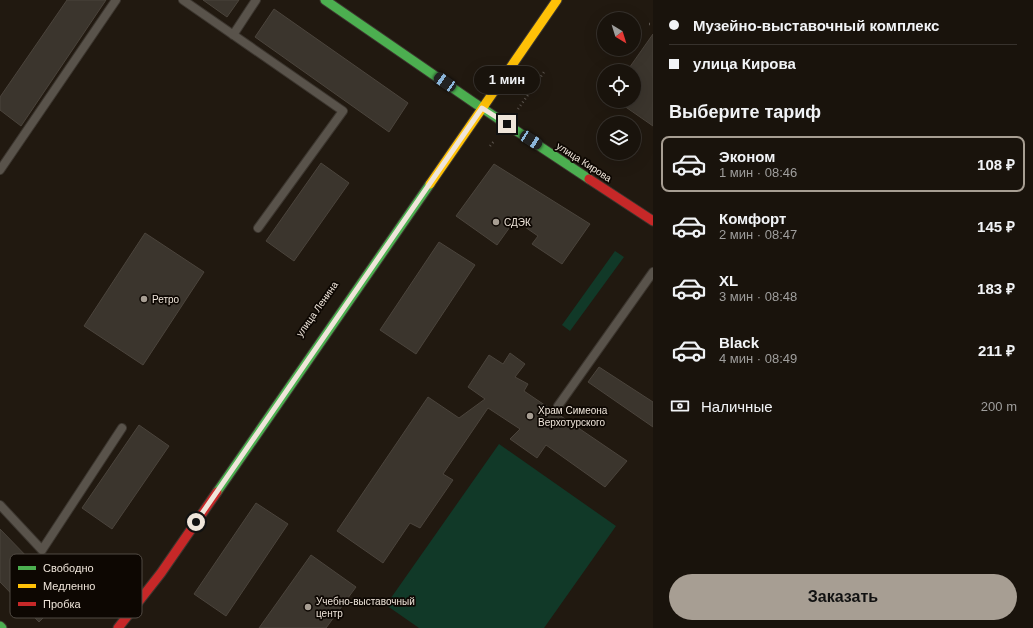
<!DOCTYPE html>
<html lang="ru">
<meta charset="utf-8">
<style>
:root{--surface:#19130c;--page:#26201a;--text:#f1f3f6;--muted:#9f9e9d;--line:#37322d;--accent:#a79e93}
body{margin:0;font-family:Arial,sans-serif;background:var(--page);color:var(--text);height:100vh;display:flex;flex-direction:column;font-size:15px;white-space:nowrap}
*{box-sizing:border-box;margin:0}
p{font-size:13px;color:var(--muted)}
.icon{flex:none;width:22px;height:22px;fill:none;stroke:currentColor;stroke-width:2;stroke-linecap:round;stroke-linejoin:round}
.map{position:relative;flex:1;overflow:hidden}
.side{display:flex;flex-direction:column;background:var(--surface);width:380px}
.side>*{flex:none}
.hud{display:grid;align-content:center;height:88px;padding:0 16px;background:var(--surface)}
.needle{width:26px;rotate:142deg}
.controls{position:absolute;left:597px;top:12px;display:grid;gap:8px}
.controls a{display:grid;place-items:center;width:44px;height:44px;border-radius:50%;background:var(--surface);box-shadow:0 4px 16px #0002,0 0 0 1px var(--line);font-size:20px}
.end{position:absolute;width:18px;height:18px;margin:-9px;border:5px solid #efe5da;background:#111;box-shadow:0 0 0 2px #111}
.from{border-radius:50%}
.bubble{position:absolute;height:28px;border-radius:14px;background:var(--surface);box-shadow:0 4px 16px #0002,0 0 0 1px var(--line);font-size:13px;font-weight:700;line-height:28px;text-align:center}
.car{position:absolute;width:12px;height:24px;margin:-12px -6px;border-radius:5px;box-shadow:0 0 3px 1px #0007;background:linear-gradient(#222 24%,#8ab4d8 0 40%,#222 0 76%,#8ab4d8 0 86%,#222 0)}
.hud b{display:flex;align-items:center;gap:14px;height:38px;font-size:15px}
.hud b+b{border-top:1px solid var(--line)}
.hud i{width:10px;height:10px;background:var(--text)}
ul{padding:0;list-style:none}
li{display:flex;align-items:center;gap:12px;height:56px;margin:0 8px 6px;padding:0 8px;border:2px solid transparent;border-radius:8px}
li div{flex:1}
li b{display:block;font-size:15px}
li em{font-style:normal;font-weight:700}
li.selected{border-color:var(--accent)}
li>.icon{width:36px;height:36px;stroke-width:1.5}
h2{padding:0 16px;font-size:18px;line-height:48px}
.pay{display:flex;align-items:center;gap:10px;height:44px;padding:0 16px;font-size:15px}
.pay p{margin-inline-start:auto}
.action{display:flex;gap:8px;margin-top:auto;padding:8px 16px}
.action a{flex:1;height:46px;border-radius:24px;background:var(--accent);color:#111;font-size:16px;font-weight:700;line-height:46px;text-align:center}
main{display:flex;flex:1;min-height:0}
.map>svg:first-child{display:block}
</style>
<main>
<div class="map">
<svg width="653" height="628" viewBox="0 0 653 628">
<rect width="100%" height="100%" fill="#211910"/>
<path fill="#113928" d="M615,251L624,257L570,331L562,325Z
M499,444L616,526L544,628H419L386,605Z"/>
<path fill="#3b352d" stroke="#4b443c" d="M67,0H106L21,126L0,110V97Z
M203,0H239L227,17Z
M274,9L408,103L389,132L255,37Z
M653,34V126L617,101H634V71H627Z
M321,163L349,183L294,261L266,241Z
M494,164L590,224L562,264L532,244L538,236L515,220L497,245L456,216Z
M145,233L204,272L143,365L84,326Z
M439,242L475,265L416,354L380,330Z
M510,353L525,364L515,377L528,384L524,391L627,461L605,487L546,445L537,458L510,439L520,429L488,408L443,474L453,480L420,528L410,523L383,563L337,531L428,397L459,418L485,399L468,387L489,355L503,364Z
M599,367L653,402V427L588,382Z
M139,425L169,446L112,529L82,508Z
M256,503L288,524L226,616L194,594Z
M0,529L65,596L39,622L0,582Z
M311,555L356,587L326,628H259Z"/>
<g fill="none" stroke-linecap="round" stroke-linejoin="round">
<defs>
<path id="lane" d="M183,0L343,111L258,228
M233,35L256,0
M0,170L116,0
M558,406L653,272
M0,505L42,550L122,428"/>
<path id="fast" d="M325,0L473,102L589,179
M217,492L430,184
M0,626L2,628"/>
<path id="slow" d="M430,184L557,0"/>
<path id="jam" d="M589,179L653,221
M118,628L161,573L217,492"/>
</defs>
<use href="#lane" stroke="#3c362f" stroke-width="10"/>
<use href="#fast" stroke="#3c362f" stroke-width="11"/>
<use href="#slow" stroke="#3c362f" stroke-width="11"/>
<use href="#jam" stroke="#3c362f" stroke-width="11"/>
<path stroke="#5b544d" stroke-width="2.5" stroke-dasharray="1 3" stroke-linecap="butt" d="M649,24H653
M518,109L544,72
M490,146L495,140"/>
<use href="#lane" stroke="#59534b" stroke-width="8"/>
<use href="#fast" stroke="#4caf50" stroke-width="9"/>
<use href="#slow" stroke="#ffc107" stroke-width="9"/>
<use href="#jam" stroke="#c62828" stroke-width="9"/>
</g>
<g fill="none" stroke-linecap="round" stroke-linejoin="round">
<path stroke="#efe5da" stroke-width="5" d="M196,522L482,108L507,124"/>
</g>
<g fill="#a79e93" stroke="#0d0702" stroke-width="1.5">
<circle cx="496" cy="222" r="4"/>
<circle cx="144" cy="299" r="4"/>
<circle cx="530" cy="416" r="4"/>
<circle cx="308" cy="607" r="4"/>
</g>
<g text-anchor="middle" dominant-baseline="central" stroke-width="3.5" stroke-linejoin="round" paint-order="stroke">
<g font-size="10" fill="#efe5da" stroke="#0d0702">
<text transform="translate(584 162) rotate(33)">улица Кирова</text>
<text transform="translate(317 309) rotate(-55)">улица Ленина</text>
</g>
<g font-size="10" fill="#efe5da" stroke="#0d0702" text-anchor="start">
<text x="504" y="222">СДЭК</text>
<text x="152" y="299">Ретро</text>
<text x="538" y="410">Храм Симеона<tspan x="538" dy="12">Верхотурского</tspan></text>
<text x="316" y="601">Учебно-выставочный<tspan x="316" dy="12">центр</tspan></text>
</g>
</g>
<rect x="10" y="554" width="132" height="64" rx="6" fill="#0d0702" stroke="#514a43" stroke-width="1"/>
<rect x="18" y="566" width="18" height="4" fill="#4caf50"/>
<rect x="18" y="584" width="18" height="4" fill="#ffc107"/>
<rect x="18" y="602" width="18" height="4" fill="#c62828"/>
<g font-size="11" fill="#efe5da">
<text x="43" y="572">Свободно</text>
<text x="43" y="590">Медленно</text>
<text x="43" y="608">Пробка</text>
</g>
</svg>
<div class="controls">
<a><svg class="needle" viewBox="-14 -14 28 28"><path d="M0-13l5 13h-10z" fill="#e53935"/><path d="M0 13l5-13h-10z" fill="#9f9e9d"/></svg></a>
<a><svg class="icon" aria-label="locate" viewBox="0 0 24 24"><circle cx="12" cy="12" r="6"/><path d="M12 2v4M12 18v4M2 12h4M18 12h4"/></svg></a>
<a><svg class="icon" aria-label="layers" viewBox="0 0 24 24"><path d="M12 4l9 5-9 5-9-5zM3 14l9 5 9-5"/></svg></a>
</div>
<i class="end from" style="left:196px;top:522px"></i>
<i class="end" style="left:507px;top:124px"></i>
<div class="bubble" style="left:474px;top:66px;width:66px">1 мин</div>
<i class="car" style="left:445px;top:82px;rotate:304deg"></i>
<i class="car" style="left:531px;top:140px;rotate:123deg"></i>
</div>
<section class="side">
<div class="hud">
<b><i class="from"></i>Музейно-выставочный комплекс</b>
<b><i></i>улица Кирова</b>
</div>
<h2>Выберите тариф</h2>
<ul>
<li class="selected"><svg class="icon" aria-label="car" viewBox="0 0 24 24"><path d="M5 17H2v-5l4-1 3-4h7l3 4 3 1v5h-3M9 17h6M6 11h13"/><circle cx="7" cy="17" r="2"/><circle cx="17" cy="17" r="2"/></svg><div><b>Эконом</b><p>1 мин · 08:46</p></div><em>108 ₽</em></li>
<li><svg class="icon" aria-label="car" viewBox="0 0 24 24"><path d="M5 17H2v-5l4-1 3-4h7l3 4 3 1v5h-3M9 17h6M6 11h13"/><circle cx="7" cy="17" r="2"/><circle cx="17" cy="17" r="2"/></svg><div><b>Комфорт</b><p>2 мин · 08:47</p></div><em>145 ₽</em></li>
<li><svg class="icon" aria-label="car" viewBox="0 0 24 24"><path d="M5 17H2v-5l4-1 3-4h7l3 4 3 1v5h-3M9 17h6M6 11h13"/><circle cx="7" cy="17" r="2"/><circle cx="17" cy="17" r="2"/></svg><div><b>XL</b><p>3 мин · 08:48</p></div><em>183 ₽</em></li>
<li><svg class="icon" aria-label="car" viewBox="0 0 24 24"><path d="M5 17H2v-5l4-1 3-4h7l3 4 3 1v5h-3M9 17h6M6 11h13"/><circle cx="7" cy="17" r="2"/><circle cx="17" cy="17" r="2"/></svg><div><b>Black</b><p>4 мин · 08:49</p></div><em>211 ₽</em></li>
</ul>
<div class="pay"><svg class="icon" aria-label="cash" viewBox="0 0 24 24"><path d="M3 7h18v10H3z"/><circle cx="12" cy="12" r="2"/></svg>Наличные<p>200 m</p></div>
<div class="action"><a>Заказать</a></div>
</section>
</main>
